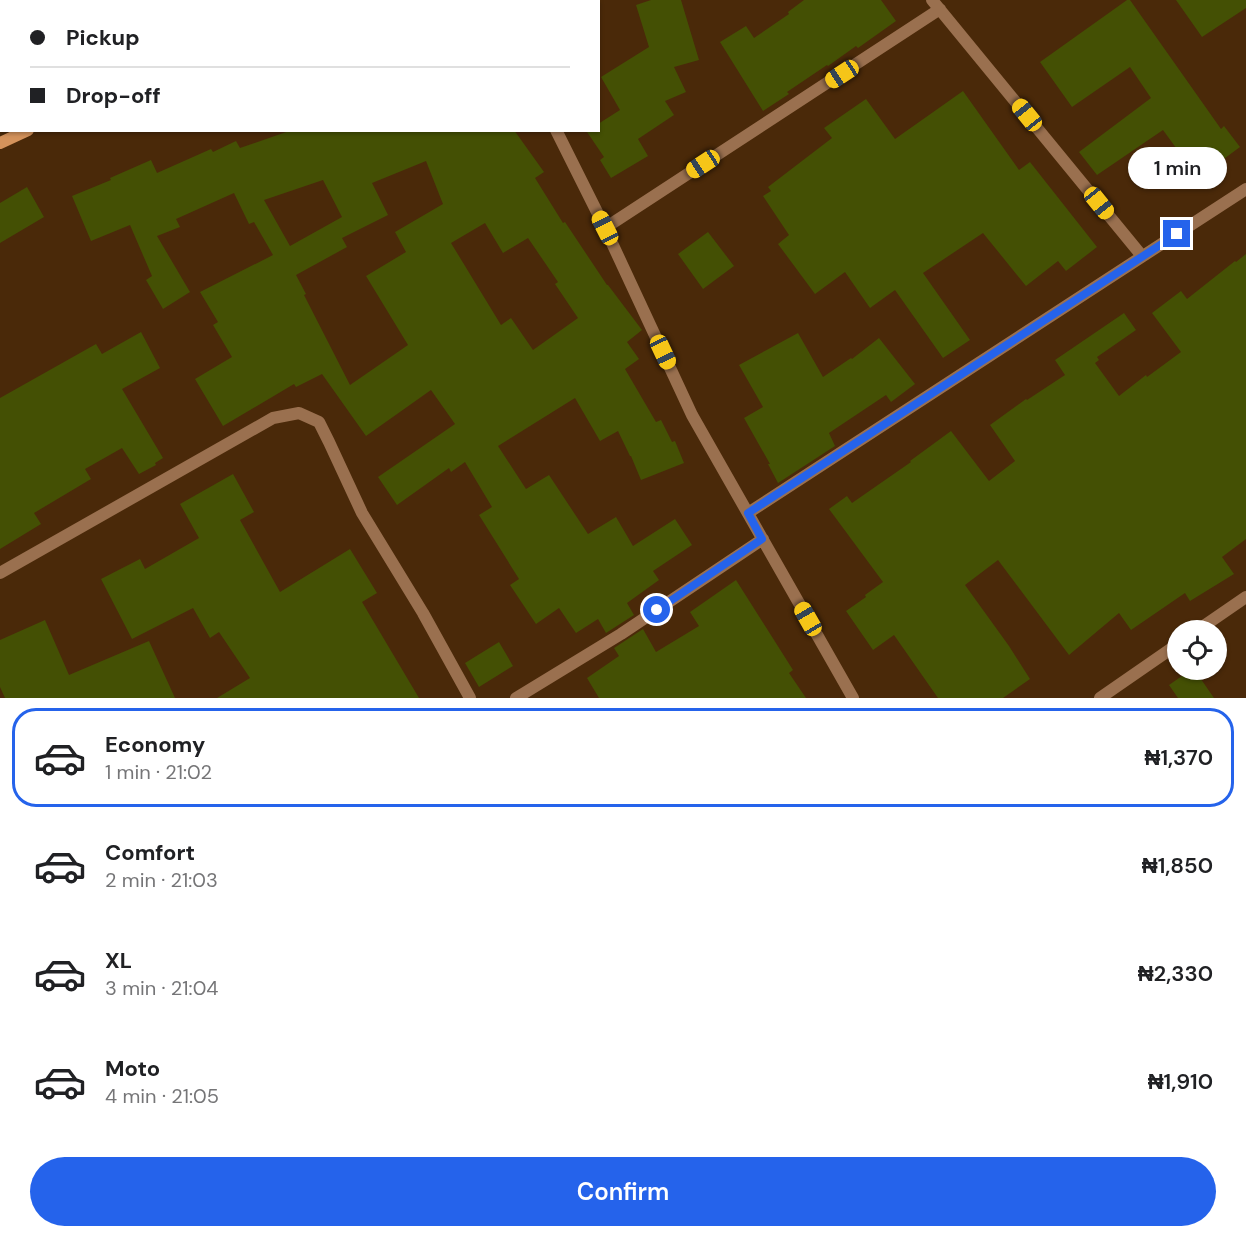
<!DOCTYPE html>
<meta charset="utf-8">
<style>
:root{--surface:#fff;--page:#f6f6f6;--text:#202124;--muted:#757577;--line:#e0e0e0;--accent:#2563eb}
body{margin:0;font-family:"DM Sans",sans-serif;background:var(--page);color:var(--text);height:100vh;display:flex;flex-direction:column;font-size:22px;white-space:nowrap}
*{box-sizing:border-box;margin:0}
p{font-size:20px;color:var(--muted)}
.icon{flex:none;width:33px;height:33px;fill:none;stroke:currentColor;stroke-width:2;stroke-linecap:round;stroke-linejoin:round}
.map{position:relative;height:698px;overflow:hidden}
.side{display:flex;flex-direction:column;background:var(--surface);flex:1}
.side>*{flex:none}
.top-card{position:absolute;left:0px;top:0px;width:600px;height:132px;box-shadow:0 2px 4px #0004;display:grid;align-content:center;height:132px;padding:0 30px;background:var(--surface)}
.tools{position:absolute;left:1167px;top:620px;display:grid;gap:12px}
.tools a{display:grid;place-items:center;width:60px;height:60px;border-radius:50%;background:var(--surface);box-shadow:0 2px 4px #0004;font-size:30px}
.end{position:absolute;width:27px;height:27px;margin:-14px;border:8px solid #2563eb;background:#fff;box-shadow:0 0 0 3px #fff}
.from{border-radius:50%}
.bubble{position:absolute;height:42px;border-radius:21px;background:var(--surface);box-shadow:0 2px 4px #0004;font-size:20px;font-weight:600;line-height:42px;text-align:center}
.car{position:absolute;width:18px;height:36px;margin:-18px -9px;border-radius:8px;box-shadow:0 0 4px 2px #0007;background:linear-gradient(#f5c518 24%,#345 0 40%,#f5c518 0 76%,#345 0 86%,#f5c518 0)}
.top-card b{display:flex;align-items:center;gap:21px;height:57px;font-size:22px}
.top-card b+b{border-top:2px solid var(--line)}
.top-card i{width:15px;height:15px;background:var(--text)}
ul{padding:10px 0 0;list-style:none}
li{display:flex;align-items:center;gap:18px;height:99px;margin:0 12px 9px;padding:0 18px;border:3px solid transparent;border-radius:24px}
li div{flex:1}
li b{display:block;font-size:22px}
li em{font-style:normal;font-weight:600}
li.active{border-color:var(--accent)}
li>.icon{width:54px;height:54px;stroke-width:1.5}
.cta{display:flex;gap:12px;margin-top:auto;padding:12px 30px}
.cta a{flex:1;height:69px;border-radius:36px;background:var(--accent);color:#fff;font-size:24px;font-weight:600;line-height:69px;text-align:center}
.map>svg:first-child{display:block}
</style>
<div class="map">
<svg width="1246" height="698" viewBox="0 0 1246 698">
<rect width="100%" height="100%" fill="#4a2909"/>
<path fill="#445004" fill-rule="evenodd" d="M651,0H681L699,60L674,67L686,92L665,101L674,115L638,139L648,156L611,178L600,160L604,157L587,132L598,130V124L620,110L601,77L649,47L636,5Z
M804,0H881L896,21L858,48L856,46L828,66L827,65L787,92L789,94L763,111L720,42L746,26L754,38L789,14L788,12Z
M1127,0H1130L1221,129L1224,126L1240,147L1198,178L1163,130L1097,175L1079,152L1151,98L1130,67L1072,107L1040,62Z
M1176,0H1246V8L1202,37Z
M963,91L1019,170L1030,162L1097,247L1066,271L1058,261L1026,286L983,233L923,273L970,340L943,358L895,290L870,308L845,272L815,294L778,244L789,235L763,196L771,191L768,187L832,138L824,128L866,99L895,139Z
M292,130H514L544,172L535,178L563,223L565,222L607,285H608L642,330L627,342L639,359L625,369L656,422L661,420L672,442L675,441L684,463L641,480L631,456H630L618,431L600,441L575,398L498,446L526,489L549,475L588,534L616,517L633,546L675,519L692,545L653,571L659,580L627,603L634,615L606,633L598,619L576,633L559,608L536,624L510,585L519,579L479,515L492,507L465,462L451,472L449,468L397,505L378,477L455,424L431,390L366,436L322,374L296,387L294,384L223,426L195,379L232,357L213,325L218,322L200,292L273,255L254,222L249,224L234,193L176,219L180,227L157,236L190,292L163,309L146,280L152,276L130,225L91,241L72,196L111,180L110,178L151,160L157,173L211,149L213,152L236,141L240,148ZM426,161L443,204L395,232L406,252L366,276L408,345L350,385L304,295L306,294L296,275L347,247L342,238L388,215L372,183ZM323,180L342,217L290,246L264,200ZM485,223L503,253L528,238L558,282L555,284L578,318L533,350L511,318L501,325L451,243Z
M27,187L44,217L0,243V203Z
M708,232L734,266L703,289L678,254Z
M1246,254V539L1222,557L1234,574L1190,601L1185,593L1131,630L1119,613L1069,655L998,560L965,585L1009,646L1030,679L1003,698H938L894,635L873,650L846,611L866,597L865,595L883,582L829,509L847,496L852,503L911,462L910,461L951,431L989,481L1015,461L990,425L1026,399L1027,400L1065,375L1055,360L1124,313L1136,330L1097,357L1099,360L1095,363L1119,396L1146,375L1147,377L1181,352L1152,313L1181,291L1187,299L1235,261L1236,262Z
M141,332L160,368L122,389L163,458L155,463L156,465L139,474L122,448L85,469L91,479L34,513L41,524L0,549V398L96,344L102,354Z
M798,333L823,377L851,358L852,359L879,338L915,384L891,402L886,395L829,433L835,446L778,483L768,464H770L744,418L763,407L739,365Z
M233,474L254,512L240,520L280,592L350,549L377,593L362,602L419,698H217L250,678L219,632L210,638L193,608L132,639L101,579L140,559L145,569L199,538L180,504Z
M736,580L793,670L789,673L806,698H599L587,678L619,656L614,648L643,629L656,652L699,626L690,612Z
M45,620L69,675L149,641L175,698H5L0,687V640Z
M499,642L513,666L479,687L465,663Z
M1192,669H1194L1214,698H1178L1169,685Z"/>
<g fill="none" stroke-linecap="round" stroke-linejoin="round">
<path stroke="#9a704f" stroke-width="12" d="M490,0V2
M932,0L1142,256
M0,17L2,19
M556,130L605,228L692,415L853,698
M605,228L940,9
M748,513L1246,189
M0,573L273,418L299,413L319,422L329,442L362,513L423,613L470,698
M1198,630L1246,597
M516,698L621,634L763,539
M1100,698L1178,644"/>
<path stroke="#d4925b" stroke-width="12" d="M415,2L417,0
M0,143L28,130"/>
</g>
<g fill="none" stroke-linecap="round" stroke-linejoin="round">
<path stroke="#2563eb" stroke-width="8" d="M657,610L762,539L748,513L1177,234"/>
</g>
</svg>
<div class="tools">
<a><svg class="icon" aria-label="locate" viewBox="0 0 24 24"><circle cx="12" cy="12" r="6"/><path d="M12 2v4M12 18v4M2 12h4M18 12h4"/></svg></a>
</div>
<i class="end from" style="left:657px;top:610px"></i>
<i class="end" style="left:1177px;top:234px"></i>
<div class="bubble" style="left:1128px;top:147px;width:99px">1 min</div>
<i class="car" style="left:842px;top:74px;rotate:237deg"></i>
<i class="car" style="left:1027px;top:115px;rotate:321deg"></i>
<i class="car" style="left:703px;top:164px;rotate:237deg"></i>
<i class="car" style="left:1099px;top:203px;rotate:141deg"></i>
<i class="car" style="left:605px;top:228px;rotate:333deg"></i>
<i class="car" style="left:663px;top:352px;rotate:155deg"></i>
<i class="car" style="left:808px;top:619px;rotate:330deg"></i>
<div class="top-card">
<b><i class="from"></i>Pickup</b>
<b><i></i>Drop-off</b>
</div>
</div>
<section class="side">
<ul>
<li class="active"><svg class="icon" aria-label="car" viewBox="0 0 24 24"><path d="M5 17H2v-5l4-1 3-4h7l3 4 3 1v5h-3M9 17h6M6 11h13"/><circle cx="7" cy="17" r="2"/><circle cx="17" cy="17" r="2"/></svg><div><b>Economy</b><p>1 min · 21:02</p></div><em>₦1,370</em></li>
<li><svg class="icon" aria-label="car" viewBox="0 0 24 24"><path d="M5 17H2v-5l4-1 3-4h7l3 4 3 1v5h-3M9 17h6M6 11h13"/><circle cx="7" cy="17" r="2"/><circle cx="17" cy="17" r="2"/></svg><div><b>Comfort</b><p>2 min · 21:03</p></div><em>₦1,850</em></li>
<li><svg class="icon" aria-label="car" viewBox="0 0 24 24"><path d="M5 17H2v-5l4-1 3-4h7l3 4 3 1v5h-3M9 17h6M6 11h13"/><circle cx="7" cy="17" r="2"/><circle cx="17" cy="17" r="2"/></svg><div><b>XL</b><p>3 min · 21:04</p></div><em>₦2,330</em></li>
<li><svg class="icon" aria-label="car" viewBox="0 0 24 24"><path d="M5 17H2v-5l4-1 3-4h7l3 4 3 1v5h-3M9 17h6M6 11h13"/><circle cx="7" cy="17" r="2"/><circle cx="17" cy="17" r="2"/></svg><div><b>Moto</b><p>4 min · 21:05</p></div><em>₦1,910</em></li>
</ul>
<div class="cta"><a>Confirm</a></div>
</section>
